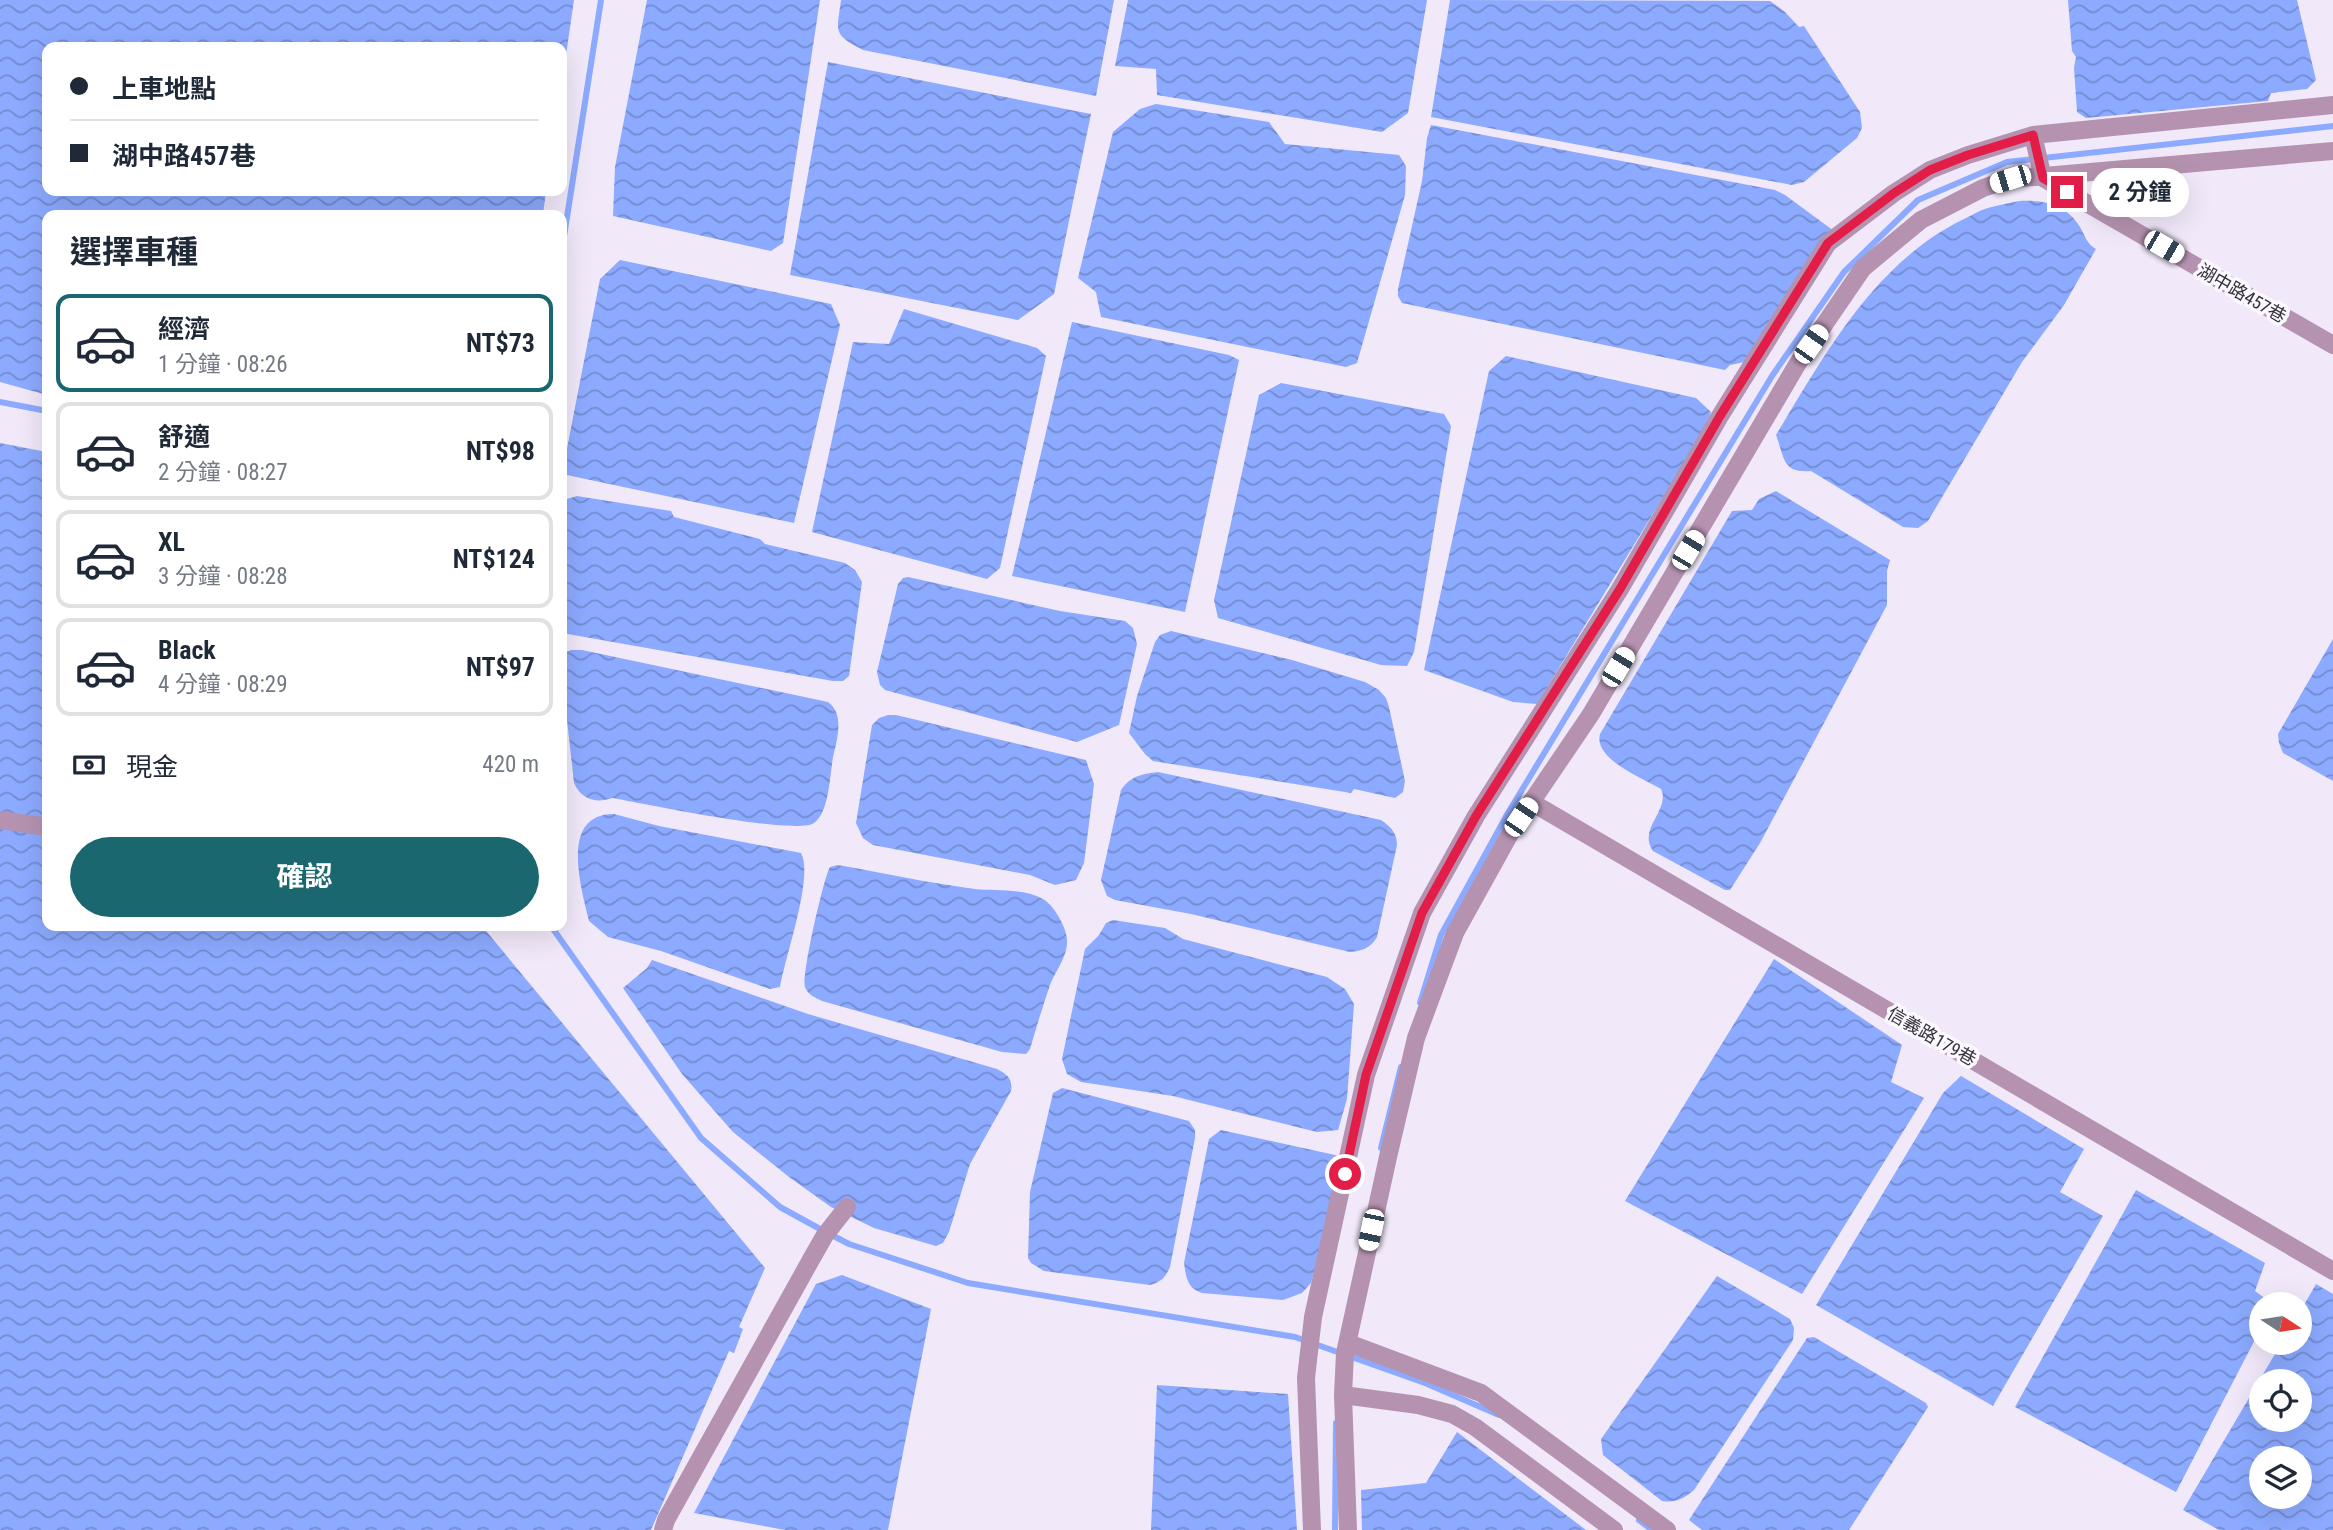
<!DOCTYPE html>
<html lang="zh-TW">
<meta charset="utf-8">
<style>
:root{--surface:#fff;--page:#f6f6f7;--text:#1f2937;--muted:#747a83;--line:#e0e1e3;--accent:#1b6770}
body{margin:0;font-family:"Roboto Condensed","Noto Sans TC",sans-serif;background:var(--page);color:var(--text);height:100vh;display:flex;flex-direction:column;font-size:26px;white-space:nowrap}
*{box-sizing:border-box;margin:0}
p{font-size:23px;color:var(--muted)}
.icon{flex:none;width:38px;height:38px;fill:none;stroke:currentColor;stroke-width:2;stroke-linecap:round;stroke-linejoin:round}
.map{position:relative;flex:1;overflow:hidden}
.details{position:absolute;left:42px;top:210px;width:525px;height:721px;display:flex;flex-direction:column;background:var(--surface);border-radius:14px;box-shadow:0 7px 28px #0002}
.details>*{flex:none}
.hud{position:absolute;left:42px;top:42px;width:525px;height:154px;border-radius:14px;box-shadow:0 7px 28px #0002;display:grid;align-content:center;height:154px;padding:0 28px;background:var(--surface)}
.needle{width:46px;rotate:102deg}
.buttons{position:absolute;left:2249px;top:1292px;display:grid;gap:14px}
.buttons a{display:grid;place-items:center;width:63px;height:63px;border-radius:50%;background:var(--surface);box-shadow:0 7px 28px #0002;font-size:35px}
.end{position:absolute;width:32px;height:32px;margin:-16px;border:9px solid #e11d48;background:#fff;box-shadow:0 0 0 4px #fff}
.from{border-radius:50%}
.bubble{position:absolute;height:49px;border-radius:24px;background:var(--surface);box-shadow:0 7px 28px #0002;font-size:23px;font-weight:700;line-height:49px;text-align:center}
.car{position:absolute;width:21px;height:42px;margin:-21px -10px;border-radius:9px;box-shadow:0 0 5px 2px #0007;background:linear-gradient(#fff 24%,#345 0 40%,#fff 0 76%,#345 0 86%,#fff 0)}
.hud b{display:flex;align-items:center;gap:24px;height:66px;font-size:26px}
.hud b+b{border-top:2px solid var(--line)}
.hud i{width:18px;height:18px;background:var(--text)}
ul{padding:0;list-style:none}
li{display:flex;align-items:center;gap:21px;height:98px;margin:0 14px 10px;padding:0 14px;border:4px solid var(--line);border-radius:14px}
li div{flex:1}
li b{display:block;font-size:26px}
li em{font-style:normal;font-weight:700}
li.on{border-color:var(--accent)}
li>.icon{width:63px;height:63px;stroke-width:1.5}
h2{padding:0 28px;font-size:32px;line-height:84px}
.pay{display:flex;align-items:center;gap:18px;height:77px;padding:0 28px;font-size:26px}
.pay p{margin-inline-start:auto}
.action{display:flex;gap:14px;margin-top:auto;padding:14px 28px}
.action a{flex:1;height:80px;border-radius:42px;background:var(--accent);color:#fff;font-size:28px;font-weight:700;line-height:80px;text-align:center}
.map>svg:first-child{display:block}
</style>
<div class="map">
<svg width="2333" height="1530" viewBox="0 0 2333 1530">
<defs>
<pattern id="water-waves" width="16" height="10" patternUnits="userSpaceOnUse" patternTransform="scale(1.75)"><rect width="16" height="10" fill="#8caaff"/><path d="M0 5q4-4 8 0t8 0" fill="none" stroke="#738bcf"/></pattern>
</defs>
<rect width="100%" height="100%" fill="#f1e8f9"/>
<path fill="url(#water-waves)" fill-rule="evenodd" d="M0,0H574L562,83V47H47V191H546L543,215H47V395L0,382Z
M647,0H820L783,243L771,251L613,216L615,167Z
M841,0H1114L1096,96L863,50C832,34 837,32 841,0Z
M1128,0H1427L1408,113L1382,132L1157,95L1156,69L1115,66Z
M1450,0L1770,1L1785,12L1799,27L1804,26L1860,112L1862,128L1857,138L1804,182L1792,185L1431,117Z
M2068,0H2297L2316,80L2307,89L2271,93L2268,101L2086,118L2077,112L2074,68L2076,57L2072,51Z
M828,62L1091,114L1054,294L1018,320L790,275Z
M1156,104L1269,122L1285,144L1399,155L1406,166L1405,195L1357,363L1346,367L1101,317L1096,292L1078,278L1113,132L1140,109Z
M1431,125L1775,190L1785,195L1834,231L1750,361L1730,365L1725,370L1402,303L1398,296V289L1422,181L1427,138Z
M2020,201C2044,200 2066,204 2080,227C2085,236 2087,244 2096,249L2064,305L2022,362L1928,521L1918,528L1903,527L1811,471C1782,473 1785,459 1776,435C1825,354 1875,262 1964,219C1972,215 1980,210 1988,208C1998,205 2009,203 2020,201Z
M620,260L831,304L840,325L794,523L562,474L600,279Z
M904,309L1037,348L1046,356L1000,568L987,579L812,532L853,342L889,344Z
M1072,322L1229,355L1239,360L1185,612L1012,576Z
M1506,356L1696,398L1711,412L1707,425L1537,704L1513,702L1424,670L1489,371Z
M1281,383L1444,414L1451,426L1414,652L1407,666L1381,665L1218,618L1214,600L1259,395Z
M0,443L47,452V926H482L765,1268L739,1327L743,1329L734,1353L729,1351L651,1530H0Z
M1776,491L1890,560L1887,571V605L1760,843L1730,890H1725L1653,851C1637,828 1671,810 1661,789C1643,778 1593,759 1600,734L1732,511L1752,510L1759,499Z
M577,496L671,511L674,517L760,539L765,544L845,563L855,570L862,582L849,676L843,681H833L562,633V505L567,499Z
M908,577L1060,611L1125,621L1133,628L1137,644L1119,725L1077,742L885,690L880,685L877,672L898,584L903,578Z
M1171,631L1292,660L1365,682L1379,690L1386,698L1389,707L1405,781L1403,792L1395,798L1354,789L1351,793L1153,761L1145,754L1129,733L1137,696L1155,642L1160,635Z
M2333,639V781L2283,753L2279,743L2278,734Z
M571,650H582L828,702C845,714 837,740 833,757C830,775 829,813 814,823C796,836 642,803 612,798C596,804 581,799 574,783L562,675V656L563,653Z
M888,715H896L1086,760L1094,784L1084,863L1076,880L1055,885L1030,875L873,845L863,838L856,823L872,725L879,718Z
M1158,772L1381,820C1391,827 1397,833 1397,845L1377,937C1371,948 1362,951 1350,952L1191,914L1115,900L1107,896L1101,880L1121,790C1131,776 1141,774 1158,772Z
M614,814L659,826L801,853C814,876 785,957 780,987L770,989L661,951L608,937L589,921C581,887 559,814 614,814Z
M838,865C883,873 929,883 975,889C996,891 1023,888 1043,899C1054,905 1066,927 1067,939C1068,958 1055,970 1049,988C1042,1008 1036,1029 1030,1049L1026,1054L1002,1052L822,1001C816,998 808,995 805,987C801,977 824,876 830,867Z
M1113,920L1165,928L1183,939L1327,977L1345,989L1354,1004L1347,1099L1338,1130L1317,1132L1173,1096L1081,1082L1067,1074L1062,1059L1085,949L1099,935L1106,923Z
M1774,959L1902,1045L1891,1082L1924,1098L1802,1294L1625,1201Z
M652,960L808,1014L997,1069C1007,1074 1013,1079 1011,1091L970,1164L949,1232L943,1243L936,1246L874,1228L831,1207L789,1177L733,1132L682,1074L623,988L647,968Z
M1961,1076L2084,1149L2060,1192L2103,1216L1993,1406L1816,1305L1943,1093Z
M1062,1088L1189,1121L1195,1130V1138L1170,1267C1165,1278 1161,1282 1150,1285L1044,1271L1031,1263L1028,1258L1030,1192L1053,1093Z
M1221,1130L1335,1155L1341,1158L1343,1168L1311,1283L1302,1293L1283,1300L1202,1293C1187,1288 1186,1277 1184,1263L1209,1139Z
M2136,1190L2265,1263L2255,1291L2273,1304H2261V1328L2176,1492L2015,1407Z
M842,1275L931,1309L888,1530H785L694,1513L816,1284Z
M1717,1276L1790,1319L1794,1328L1793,1340L1694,1490C1683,1499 1676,1503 1662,1501L1603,1455L1601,1439Z
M2316,1284L2333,1294V1530H2219L2183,1510L2282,1342H2300V1312ZM2261,1381H2300V1419H2261ZM2261,1458H2300V1496H2261Z
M1814,1337L1926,1403L1928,1407L1849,1530H1702L1689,1520L1807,1338Z
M1157,1385L1288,1394L1297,1530H1151Z
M1457,1432L1586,1530H1362L1361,1490L1426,1483Z"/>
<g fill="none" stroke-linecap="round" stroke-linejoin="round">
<path stroke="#8caaff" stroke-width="6" d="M562,249L601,0
M0,402L47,411
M551,926L701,1138L780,1207L820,1229L849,1244L968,1283L1295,1337L1425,1383L1499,1415
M1420,1003L1441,935L1508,813L1772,376L1844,272L1918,200L2007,162L2333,126
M1381,1148L1401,1067
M1639,1520L1652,1530
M1335,1530L1336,1423"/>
<path stroke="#b593b0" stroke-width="18" d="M2033,135L2043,178L2333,345
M1531,802L2333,1271
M0,820L47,827
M1348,1343L1481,1393L1667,1530
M1343,1395L1418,1405L1452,1414L1475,1427L1614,1530
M663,1530L666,1520L813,1256L825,1235L847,1207
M1312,1530L1306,1378L1313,1317L1366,1075L1422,913L1476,816L1620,589L1720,416L1828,243L1894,193L1930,170L1968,155L2033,135L2333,105
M1348,1530L1343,1395L1345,1353L1388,1157L1416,1038L1455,933L1511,832L1591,714L1798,363L1863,268L1921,220L1983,188L2010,179L2333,151"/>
</g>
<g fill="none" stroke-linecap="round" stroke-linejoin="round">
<path stroke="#e11d48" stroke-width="9" d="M1345,1174L1366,1075L1422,913L1476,816L1620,589L1720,416L1828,243L1894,193L1930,170L1968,155L2033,135L2043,178L2067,192"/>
</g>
<g text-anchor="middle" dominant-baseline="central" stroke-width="7" stroke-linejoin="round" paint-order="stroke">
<g font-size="18" fill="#363239" stroke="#fbf8ff">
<text transform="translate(2242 293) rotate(30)">湖中路457巷</text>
<text transform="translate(1932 1036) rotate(30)">信義路179巷</text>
</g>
</g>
</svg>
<div class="buttons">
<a><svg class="needle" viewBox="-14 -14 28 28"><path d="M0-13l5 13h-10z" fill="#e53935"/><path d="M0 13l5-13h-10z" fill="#747a83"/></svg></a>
<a><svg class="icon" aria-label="locate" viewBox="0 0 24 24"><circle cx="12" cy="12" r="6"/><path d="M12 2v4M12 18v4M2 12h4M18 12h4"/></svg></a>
<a><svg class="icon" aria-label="layers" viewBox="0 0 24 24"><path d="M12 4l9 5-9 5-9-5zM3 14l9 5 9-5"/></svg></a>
</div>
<i class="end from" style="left:1345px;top:1174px"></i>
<i class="end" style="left:2067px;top:192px"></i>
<div class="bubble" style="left:2091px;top:168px;width:98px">2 分鐘</div>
<i class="car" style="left:2010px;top:179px;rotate:253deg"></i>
<i class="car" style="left:2164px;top:247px;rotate:120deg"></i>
<i class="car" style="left:1811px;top:344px;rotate:35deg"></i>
<i class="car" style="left:1688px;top:550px;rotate:31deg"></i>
<i class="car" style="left:1618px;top:667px;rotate:31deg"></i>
<i class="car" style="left:1521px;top:817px;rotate:34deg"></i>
<i class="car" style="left:1371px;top:1230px;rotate:192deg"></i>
<div class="hud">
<b><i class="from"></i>上車地點</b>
<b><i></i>湖中路457巷</b>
</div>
<section class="details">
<h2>選擇車種</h2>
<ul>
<li class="on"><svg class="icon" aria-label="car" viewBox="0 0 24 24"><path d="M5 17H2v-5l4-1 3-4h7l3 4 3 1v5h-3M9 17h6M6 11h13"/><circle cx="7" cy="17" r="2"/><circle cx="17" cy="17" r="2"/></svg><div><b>經濟</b><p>1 分鐘 · 08:26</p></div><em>NT$73</em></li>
<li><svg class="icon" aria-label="car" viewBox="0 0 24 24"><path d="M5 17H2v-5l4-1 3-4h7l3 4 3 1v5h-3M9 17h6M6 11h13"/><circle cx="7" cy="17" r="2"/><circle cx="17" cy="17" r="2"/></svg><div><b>舒適</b><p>2 分鐘 · 08:27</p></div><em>NT$98</em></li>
<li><svg class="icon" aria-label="car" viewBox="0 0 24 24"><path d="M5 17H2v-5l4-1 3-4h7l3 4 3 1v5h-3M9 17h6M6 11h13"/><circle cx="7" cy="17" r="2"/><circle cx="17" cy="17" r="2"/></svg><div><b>XL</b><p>3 分鐘 · 08:28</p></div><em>NT$124</em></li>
<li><svg class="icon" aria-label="car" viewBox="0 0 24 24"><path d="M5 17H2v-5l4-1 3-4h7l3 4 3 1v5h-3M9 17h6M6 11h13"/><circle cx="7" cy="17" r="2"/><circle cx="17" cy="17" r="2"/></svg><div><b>Black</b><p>4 分鐘 · 08:29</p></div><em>NT$97</em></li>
</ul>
<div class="pay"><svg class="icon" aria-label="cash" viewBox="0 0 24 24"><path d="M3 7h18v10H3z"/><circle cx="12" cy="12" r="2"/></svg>現金<p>420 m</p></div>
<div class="action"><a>確認</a></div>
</section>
</div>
